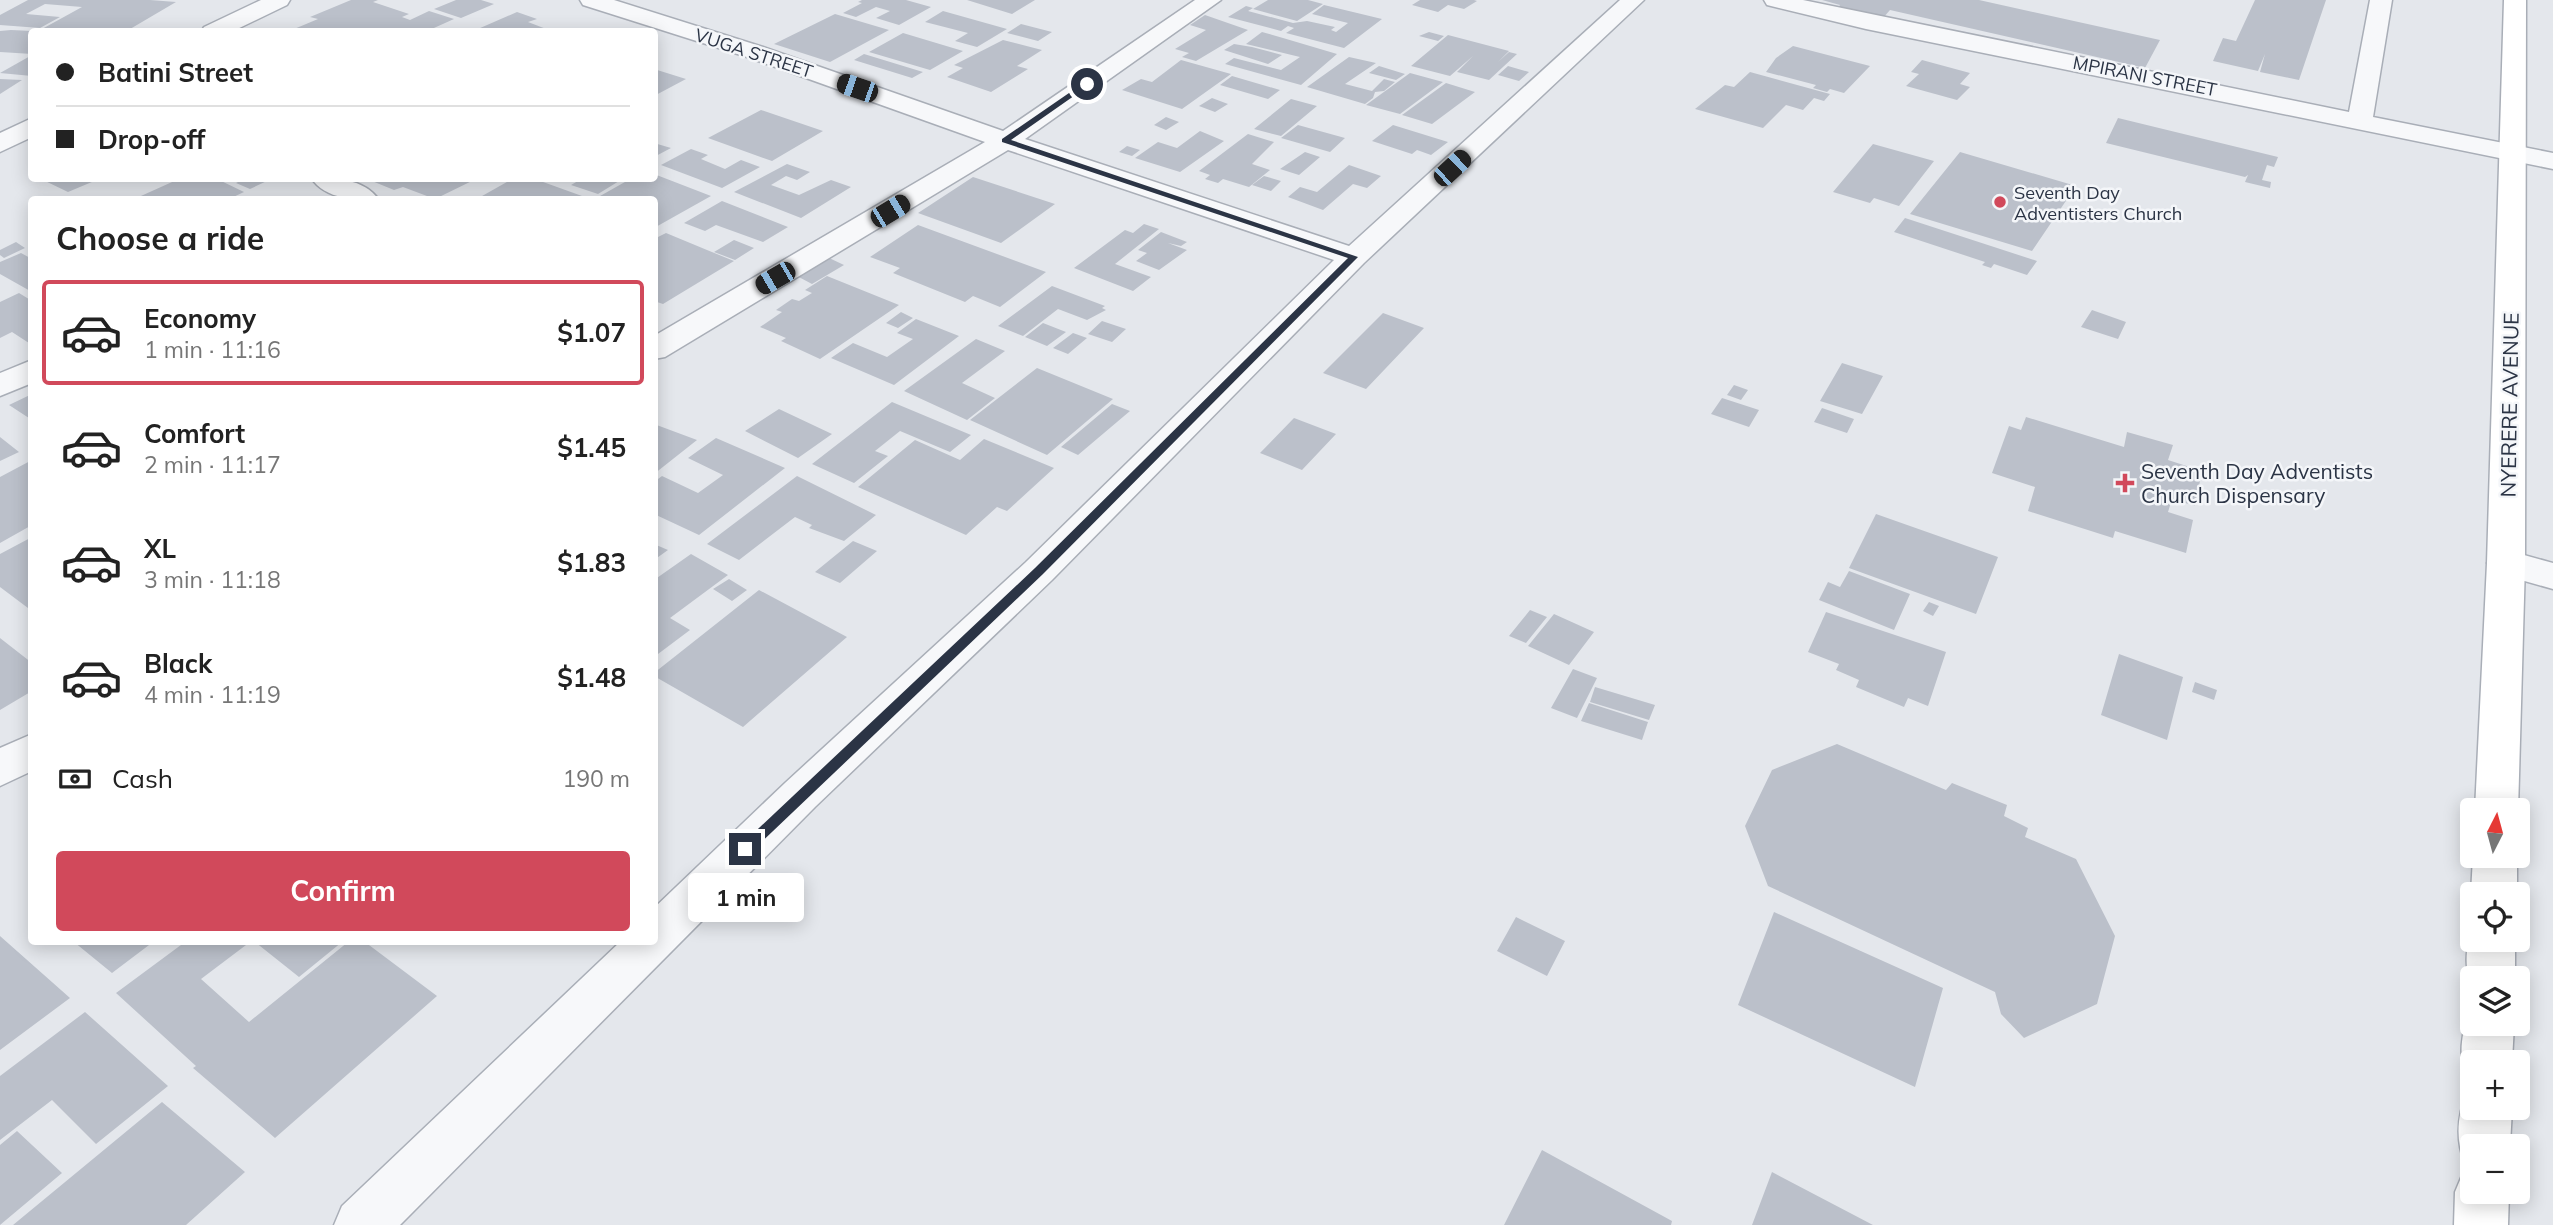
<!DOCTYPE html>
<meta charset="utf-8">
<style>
:root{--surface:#fff;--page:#f2f2f2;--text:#222;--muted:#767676;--line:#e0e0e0;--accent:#d1495b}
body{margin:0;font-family:Mulish,sans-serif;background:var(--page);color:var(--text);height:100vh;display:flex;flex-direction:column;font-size:26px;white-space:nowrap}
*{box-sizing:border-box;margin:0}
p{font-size:23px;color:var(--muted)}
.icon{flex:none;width:38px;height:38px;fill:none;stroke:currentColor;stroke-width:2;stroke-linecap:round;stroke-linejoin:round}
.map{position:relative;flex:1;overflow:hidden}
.sheet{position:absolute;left:28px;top:196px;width:630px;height:749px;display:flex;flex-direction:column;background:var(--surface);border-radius:7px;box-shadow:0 4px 18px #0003}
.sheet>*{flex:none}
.top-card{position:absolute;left:28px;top:28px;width:630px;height:154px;border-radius:7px;box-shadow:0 4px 18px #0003;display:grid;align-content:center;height:154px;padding:0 28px;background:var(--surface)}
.needle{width:46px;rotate:6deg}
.controls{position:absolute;left:2460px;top:798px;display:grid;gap:14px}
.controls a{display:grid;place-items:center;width:70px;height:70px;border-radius:7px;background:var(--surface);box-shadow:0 4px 18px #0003;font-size:35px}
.end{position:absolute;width:32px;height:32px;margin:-16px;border:9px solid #2b3445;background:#fff;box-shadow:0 0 0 4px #fff}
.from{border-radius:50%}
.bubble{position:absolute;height:49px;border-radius:7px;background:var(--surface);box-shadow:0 4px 18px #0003;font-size:23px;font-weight:700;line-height:49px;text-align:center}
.car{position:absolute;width:21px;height:42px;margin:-21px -10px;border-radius:9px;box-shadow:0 0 5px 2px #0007;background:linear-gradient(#222 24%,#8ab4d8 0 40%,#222 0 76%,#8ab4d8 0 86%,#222 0)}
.top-card b{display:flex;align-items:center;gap:24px;height:66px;font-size:26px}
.top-card b+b{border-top:2px solid var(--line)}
.top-card i{width:18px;height:18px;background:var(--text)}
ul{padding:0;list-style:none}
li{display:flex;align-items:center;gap:21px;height:105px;margin:0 14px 10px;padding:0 14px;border:4px solid transparent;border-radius:7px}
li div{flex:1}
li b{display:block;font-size:26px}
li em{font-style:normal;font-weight:700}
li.on{border-color:var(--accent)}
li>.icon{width:63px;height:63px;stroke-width:1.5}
h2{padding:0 28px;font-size:32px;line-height:84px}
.pay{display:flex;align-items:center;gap:18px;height:77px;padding:0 28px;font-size:26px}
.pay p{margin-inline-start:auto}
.primary-button{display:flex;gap:14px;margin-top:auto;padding:14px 28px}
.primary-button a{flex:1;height:80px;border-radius:7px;background:var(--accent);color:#fff;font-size:28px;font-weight:700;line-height:80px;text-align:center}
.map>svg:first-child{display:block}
</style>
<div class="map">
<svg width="2553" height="1225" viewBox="0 0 2553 1225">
<rect width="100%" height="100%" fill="#e4e7ec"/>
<path fill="#bbc0ca" d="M28,0H150L176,2L125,32L42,29L82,7L45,4L26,14L60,17L40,28L0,25V15Z
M351,0H378L373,2L409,14L402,17L410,20L429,11L454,19L425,32H287L318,19L310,17Z
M456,0H481L494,4L461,18L434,9Z
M862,0H906L931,7L899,25L876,18L890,11L876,7L856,17L843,13L862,3L858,2Z
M967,0H1035L1012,14Z
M1268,0H1308L1323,4L1297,21L1253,9Z
M1420,0H1474L1477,1L1464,9L1448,5L1438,12L1412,5Z
M1822,0H1979L2160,40L2145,68L1890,10L1883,18L1836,10L1840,5Z
M2255,0H2326L2299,80L2260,72L2265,54L2258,71L2213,61L2223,38L2236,41Z
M1324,5L1382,19L1344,48L1286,33L1294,28L1288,26L1281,31L1228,17L1246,6L1253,8L1248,11L1293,23L1307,21L1335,27L1331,30L1336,32L1348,23L1312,14Z
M943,11L1007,29L977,47L955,41L968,33L925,22Z
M517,12L537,19L528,22L554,32H471Z
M835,14L889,30L830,62L774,44Z
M1205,15L1248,30L1196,61L1182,57L1189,53L1175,49L1206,30L1190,25Z
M1021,24L1052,32L1038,41L1007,33Z
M11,30L32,31V54L0,52V31Z
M1262,32L1283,38L1337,54L1301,85L1225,64L1234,58L1281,70L1300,57L1246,44Z
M1429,32L1444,36L1438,41L1419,36Z
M903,33L963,51L930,70L869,52Z
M1448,35L1509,51L1498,62L1509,52L1517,54L1489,80L1457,72L1473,56L1450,76L1411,66Z
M1003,40L1042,50L1017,66L1028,69L991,92L947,77L963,68L954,65Z
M1234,44L1252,47L1282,55L1268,64L1224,50Z
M1793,46L1870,66L1844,93L1830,89L1827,92L1813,88L1816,85L1766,72L1776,58Z
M864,54L923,72L912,78L854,60Z
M32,55V76L0,73Z
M1349,57L1376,63L1345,84L1372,91L1384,79L1395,82L1384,91L1375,92L1373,98L1365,104L1307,87Z
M1181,60L1231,74L1182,109L1122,90L1141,79L1152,82Z
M1922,60L1970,73L1960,84L1970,87L1957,100L1906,86L1919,74L1911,72Z
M1379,66L1405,74L1396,80L1369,73Z
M1508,66L1529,72L1519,81L1498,75Z
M654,69L686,79L654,96Z
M1750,72L1830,94L1824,101L1814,98L1803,110L1786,105L1763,128L1695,109L1725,85L1734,87Z
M1410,73L1443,82L1400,114L1366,105Z
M1232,76L1280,90L1268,99L1220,85Z
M0,79L22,80L0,94Z
M1446,83L1475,92L1432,124L1402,115Z
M1212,98L1228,104L1215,112L1199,106Z
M1291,99L1317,106L1281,136L1254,129Z
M761,110L823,131L772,161L708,138Z
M1166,117L1179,122L1166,130L1154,125Z
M2118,118L2278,157L2274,167L2267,165L2262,180L2271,182L2270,188L2245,182L2248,175L2245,177L2106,143Z
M1298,125L1345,138L1330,152L1281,138Z
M1393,125L1448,142L1431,155L1417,150L1412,154L1372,141Z
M1200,131L1224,141L1180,172L1135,158L1158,142L1177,148Z
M1248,134L1274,142L1252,164L1270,170L1249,187L1223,179L1218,183L1205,179L1210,175L1199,171Z
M654,143L671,148L654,157Z
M1873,144L1934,161L1899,206L1874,198L1870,203L1833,192Z
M1127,146L1140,150L1132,156L1119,152Z
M691,149L708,155L701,159L725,169L741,160L760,167L722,188L661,165Z
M1305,152L1320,157L1299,175L1280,169Z
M1960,152L2076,186L2032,251L1910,214Z
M787,164L810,172L797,180L786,176L771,185L799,195L831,180L851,187L801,218L734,192Z
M1349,165L1381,176L1367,188L1353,184L1323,210L1288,197L1300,187L1317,192Z
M654,174L711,196L654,228V200H593L632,178H654Z
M1264,176L1281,181L1271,191L1252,185Z
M973,177L1055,204L1001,243L918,213Z
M181,178H215L244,192L227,200H132Z
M246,178H266L269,180L250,189L236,183Z
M376,178H478L435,199L403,187L394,190L372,181Z
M514,178H532L582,196L577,200H475Z
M583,178H624L598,194L571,185Z
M41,179H99L68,192Z
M722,201L788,227L763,242L716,225L705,231L684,223Z
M1905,218L2037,261L2027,275L1994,264L1991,268L1982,265L1985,262L1894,232Z
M1144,224L1159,229L1115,264L1151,277L1133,291L1074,268L1125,230L1133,233Z
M918,225L1046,272L1000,307L973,296L965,302L893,273L900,268L870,257Z
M1161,232L1187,242L1181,246L1168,243L1187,250L1159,270L1136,261L1147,253L1138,250Z
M666,233L707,250L734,261L663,304L654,301V239Z
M734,240L754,248L735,260L714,252Z
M16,242L25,248L4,258L0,255V250Z
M21,253L32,259V292L0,274V262Z
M827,257L844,265L812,284L795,275Z
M827,276L899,305L820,359L781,341L786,338L760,327L782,312L776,310L792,299L799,301L812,293L805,290Z
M1052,286L1105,306L1102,308L1106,310L1087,320L1058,309L1023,336L998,326Z
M19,293L32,301V345L12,332L0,338V302Z
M2092,310L2126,322L2118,339L2081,327Z
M901,312L913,318L898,328L886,323Z
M1383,313L1424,328L1366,389L1323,373Z
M916,319L959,336L894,385L831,358L853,343L887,357L913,339L897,333Z
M1102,321L1126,329L1112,342L1088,334Z
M1043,323L1066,332L1047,346L1025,337Z
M1073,333L1087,338L1068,354L1053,348Z
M976,339L1005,351L962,383L995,398L967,420L904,391Z
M1842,363L1883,376L1862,414L1820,401Z
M1037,368L1113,399L1047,455L970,420Z
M1734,385L1748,390L1741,400L1727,395Z
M32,394V420L9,405Z
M1722,398L1759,410L1749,427L1711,414Z
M892,402L971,435L950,452L900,431L875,451L888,456L854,483L812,464Z
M1112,404L1130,411L1078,455L1061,447Z
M1822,408L1854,419L1847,433L1814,422Z
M779,409L832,434L798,458L745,431Z
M2026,417L2124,447L2127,432L2173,445L2168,460L2202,471L2195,506L2172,499L2168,512L2193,520L2186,553L2115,531L2113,538L2028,511L2035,487L1992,473L2009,426L2021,430Z
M1294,418L1336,434L1302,470L1260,453Z
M654,424L697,440L654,474Z
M0,437L19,452L0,461Z
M716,438L785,468L699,535L654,514V482L662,476L698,493L723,475L688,458Z
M984,439L1054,468L1007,511L997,507L966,535L858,487L915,440L960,460Z
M32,460V525L0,543V477Z
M797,476L876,515L844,541L809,528L812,525L795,517L739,560L707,544Z
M1876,514L1998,557L1976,614L1849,568Z
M32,537V611L0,587V554Z
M853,541L877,551L840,583L815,572Z
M654,544L668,550L654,560Z
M691,554L728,575L670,618L690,630L654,657V580Z
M1849,571L1910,594L1894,630L1819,600L1828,582L1840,587Z
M729,579L747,590L732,601L713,589Z
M759,590L847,637L743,727L654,676V673Z
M1929,602L1939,606L1933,616L1923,611Z
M1530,610L1547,617L1526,643L1509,636Z
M1826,612L1946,652L1928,706L1908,698L1904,707L1856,687L1859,680L1836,670L1839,664L1808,652Z
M1554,614L1594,632L1569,665L1528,646Z
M0,638L32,663V691L0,710Z
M2119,654L2183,677L2167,740L2101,715Z
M1573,669L1597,678L1577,718L1551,708Z
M2195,682L2217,690L2214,700L2192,692Z
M1595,687L1655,705L1649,720L1590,702Z
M1589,703L1648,722L1642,740L1581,721Z
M1837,744L1946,790L1952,783L2007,805L2004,816L2028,828L2025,837L2076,859L2115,936L2097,1004L2024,1038L2001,1014L1995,992L1768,886L1745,826L1772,770Z
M1774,912L1943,988L1915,1087L1738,1005Z
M1516,917L1565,941L1547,976L1497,951Z
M0,936L70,998L0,1050Z
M74,942H153L112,973Z
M185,942H250L201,979L249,1022L348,942H365L437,996L275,1138L193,1068L196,1066L116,993Z
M255,942H342L299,977Z
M85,1012L168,1086L96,1144L52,1100L0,1140V1076Z
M162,1102L245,1172L186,1225H13Z
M17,1131L62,1173L0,1225V1145Z
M1542,1150L1672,1221L1671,1225H1504Z
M1772,1172L1873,1225H1752Z"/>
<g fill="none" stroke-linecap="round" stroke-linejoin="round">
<defs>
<path id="street" d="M261,0H290L287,5L231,32H201L204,27Z
M580,0H614L763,47L1003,131L1195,0H1221L1025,139L1349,246L1620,0H1644L1364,263L1052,580L815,807L400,1225H334L342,1206L620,942H654V908L785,783L1026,562L1334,260L1008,150L665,357L654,359V336L985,142L747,57L583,5Z
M1764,0H1803L2349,112L2370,0H2392L2373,117L2553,153V169L1866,29L1767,5Z
M32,118V137L0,152V133Z
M311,178C334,178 364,178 379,200C356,200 326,200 311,178Z
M32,360V383L0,396V373Z
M2506,550L2553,563V589L2493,572L2487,563L2493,554Z
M32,734V771L0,786V748Z"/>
<path id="secondary" d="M2504,0H2526L2525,563L2518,811L2475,810L2487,563Z
M2473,856H2517V894H2473V898L2471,894Z
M2473,931V940H2515V978H2473V991C2465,973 2464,948 2473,931Z
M2473,1007V1024H2514L2512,1062H2473V1080C2454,1067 2462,1024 2473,1007Z
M2473,1088V1108H2512L2510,1146H2473V1167L2465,1164C2455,1139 2457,1115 2468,1090Z
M2473,1169V1192H2509L2508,1225H2454L2455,1192L2463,1173Z"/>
</defs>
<use href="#street" stroke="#a9aeb7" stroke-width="3"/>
<use href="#secondary" stroke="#a9aeb7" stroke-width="3"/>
<use href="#street" fill="#f7f8fa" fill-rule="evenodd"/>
<use href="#secondary" fill="#fff" fill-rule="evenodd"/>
</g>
<path fill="#2b3445" d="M1085,82L1091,84L1011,140L1358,257L1043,574L750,853H741V845L1035,568L1348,258L1002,142V139Z"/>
<g fill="#d1495b" stroke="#f4f6f9" stroke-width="2.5">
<circle cx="2000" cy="202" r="7"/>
<path d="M2121.5 472.5h7v7h7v7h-7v7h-7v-7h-7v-7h7z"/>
</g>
<g text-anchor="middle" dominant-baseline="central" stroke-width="5" stroke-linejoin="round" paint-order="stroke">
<g font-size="18" fill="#2b3445" stroke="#f4f6f9">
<text transform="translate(754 53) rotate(18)">VUGA STREET</text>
<text transform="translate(2145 76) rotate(11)">MPIRANI STREET</text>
</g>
<g font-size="18" fill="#2b3445" stroke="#f4f6f9" text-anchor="start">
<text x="2014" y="192">Seventh Day<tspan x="2014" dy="21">Adventisters Church</tspan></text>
</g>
<g font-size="21" fill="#2b3445" stroke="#f4f6f9">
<text transform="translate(2509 405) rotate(-89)">NYERERE AVENUE</text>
</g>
<g font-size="21" fill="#2b3445" stroke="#f4f6f9" text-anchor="start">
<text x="2141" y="471">Seventh Day Adventists<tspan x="2141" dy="24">Church Dispensary</tspan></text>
</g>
</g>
</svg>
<div class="controls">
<a><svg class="needle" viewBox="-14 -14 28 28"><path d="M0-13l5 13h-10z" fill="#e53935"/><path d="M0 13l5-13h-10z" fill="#767676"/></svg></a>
<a><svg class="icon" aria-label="locate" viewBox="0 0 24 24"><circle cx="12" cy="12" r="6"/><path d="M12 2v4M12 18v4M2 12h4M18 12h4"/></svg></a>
<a><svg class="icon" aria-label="layers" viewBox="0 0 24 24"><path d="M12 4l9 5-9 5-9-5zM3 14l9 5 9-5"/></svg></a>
<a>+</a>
<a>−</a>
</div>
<i class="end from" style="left:1087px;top:84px"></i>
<i class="end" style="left:745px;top:849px"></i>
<div class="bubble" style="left:688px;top:873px;width:116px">1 min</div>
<i class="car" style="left:857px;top:88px;rotate:289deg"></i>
<i class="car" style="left:1452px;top:168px;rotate:47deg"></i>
<i class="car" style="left:890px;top:211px;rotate:59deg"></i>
<i class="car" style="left:775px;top:278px;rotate:240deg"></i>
<div class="top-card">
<b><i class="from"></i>Batini Street</b>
<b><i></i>Drop-off</b>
</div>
<section class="sheet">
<h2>Choose a ride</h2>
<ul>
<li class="on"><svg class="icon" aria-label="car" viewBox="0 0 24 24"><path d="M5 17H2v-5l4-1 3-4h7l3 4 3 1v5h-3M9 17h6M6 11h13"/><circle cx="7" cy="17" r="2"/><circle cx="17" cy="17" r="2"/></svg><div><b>Economy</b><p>1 min · 11:16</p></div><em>$1.07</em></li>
<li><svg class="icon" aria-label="car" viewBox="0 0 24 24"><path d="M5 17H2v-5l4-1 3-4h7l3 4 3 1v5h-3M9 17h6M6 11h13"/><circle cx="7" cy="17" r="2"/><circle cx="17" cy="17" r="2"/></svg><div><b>Comfort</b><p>2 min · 11:17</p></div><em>$1.45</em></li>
<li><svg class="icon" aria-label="car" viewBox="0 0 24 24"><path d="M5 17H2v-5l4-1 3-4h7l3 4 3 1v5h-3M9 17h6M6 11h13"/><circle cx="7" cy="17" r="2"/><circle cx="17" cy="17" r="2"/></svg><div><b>XL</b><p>3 min · 11:18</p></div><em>$1.83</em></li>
<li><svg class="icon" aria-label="car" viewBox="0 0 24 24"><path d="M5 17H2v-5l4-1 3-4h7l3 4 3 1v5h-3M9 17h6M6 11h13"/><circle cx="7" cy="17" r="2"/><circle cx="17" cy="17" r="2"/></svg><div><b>Black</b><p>4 min · 11:19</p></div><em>$1.48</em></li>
</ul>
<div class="pay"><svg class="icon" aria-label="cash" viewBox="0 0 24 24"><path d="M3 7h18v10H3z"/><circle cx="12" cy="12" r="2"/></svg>Cash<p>190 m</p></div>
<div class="primary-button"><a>Confirm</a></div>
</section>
</div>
